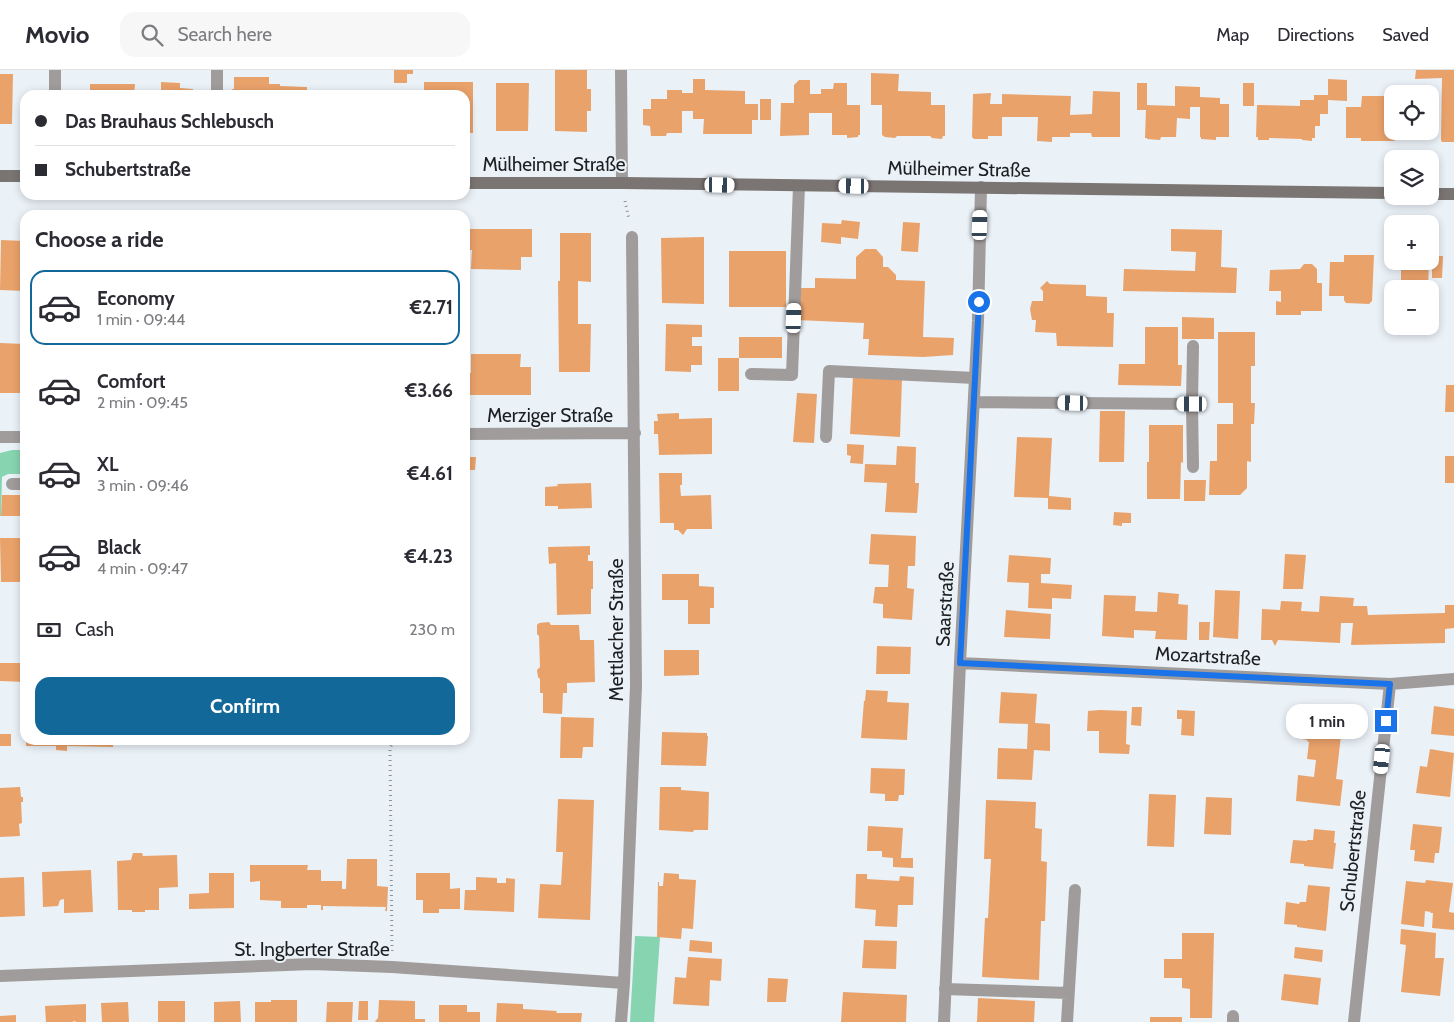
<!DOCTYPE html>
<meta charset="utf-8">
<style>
:root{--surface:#fff;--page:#f7f7f7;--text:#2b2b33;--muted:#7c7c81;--line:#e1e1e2;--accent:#126899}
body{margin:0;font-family:Cabin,sans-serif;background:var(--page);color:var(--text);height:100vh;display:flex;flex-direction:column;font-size:19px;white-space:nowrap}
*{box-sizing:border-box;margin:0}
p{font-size:16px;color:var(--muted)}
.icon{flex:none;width:28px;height:28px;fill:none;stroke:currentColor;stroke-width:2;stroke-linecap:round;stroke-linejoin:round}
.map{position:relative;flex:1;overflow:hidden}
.details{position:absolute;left:20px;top:140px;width:450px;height:535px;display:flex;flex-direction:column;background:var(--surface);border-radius:15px;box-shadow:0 2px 8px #0003}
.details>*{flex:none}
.top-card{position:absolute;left:20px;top:20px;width:450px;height:110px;border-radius:15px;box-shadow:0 2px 8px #0003;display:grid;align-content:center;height:110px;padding:0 15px;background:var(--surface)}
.buttons{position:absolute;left:1384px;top:15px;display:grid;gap:10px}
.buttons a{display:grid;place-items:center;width:55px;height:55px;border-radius:10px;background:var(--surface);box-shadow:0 2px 8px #0003;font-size:25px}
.end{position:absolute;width:22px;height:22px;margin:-11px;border:6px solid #1a73e8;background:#fff;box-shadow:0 0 0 2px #fff}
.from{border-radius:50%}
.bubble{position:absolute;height:35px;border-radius:15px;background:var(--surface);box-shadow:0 2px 8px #0003;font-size:16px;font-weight:700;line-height:35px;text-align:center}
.car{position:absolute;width:15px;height:30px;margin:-15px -8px;border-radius:6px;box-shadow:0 0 4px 1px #0007;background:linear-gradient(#fff 24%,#345 0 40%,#fff 0 76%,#345 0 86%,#fff 0)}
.top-card b{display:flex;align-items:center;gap:18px;height:48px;font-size:19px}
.top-card b+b{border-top:1px solid var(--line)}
.top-card i{width:12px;height:12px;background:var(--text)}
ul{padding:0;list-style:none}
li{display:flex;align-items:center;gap:15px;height:75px;margin:0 10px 8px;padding:0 5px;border:2px solid transparent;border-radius:15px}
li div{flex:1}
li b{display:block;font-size:19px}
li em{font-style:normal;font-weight:700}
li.current{border-color:var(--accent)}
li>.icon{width:45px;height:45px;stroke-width:1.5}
h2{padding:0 15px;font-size:22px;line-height:60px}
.pay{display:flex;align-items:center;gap:12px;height:55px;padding:0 15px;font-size:19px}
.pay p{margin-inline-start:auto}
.action{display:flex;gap:10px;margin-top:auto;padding:10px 15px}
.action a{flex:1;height:58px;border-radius:15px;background:var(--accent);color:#fff;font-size:20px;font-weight:700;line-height:58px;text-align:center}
header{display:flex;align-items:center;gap:30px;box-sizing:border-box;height:70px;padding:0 25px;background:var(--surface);border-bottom:1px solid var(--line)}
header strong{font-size:24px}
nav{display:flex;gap:28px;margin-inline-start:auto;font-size:18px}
.search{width:350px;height:45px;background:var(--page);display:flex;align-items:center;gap:12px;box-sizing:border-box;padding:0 18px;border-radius:15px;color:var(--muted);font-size:19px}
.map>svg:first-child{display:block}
</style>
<header>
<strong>Movio</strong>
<div class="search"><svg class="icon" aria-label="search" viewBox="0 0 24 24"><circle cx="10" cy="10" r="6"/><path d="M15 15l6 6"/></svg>Search here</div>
<nav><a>Map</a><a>Directions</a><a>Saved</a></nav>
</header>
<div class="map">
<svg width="1454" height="952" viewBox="0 0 1454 952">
<rect width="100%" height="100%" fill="#eaf1f7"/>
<path fill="#87d4b0" d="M12,380H25V404H8L2,407L1,446H0V383Z
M635,866L660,867L654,952H630Z"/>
<path fill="#eaa26b" d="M394,0H413V4H407V13H394Z
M555,0H587V19H591V41H587V62L555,61Z
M1416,0H1454V72H1442L1441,70L1442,8L1415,9Z
M871,3L899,4L898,21L931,22V35H945V66H943L942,69L932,68L930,66H897L895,68L885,67L882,65V35H871Z
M0,4H13L12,54H0Z
M234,7H269V14H280V16L307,17V25H232V19H234Z
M693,9H705V20L745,21V34H758V50H752V64H703L704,49H693V41H682V63H667L666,66H651L650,56L643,55V39H651V29H667V20H682V23H693Z
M1328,9L1347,10V31L1328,30V44H1320V56H1315V68H1312V71L1302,70V69L1269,68V70H1258V67H1256L1257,35L1300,36V30H1314V25H1328Z
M799,10H810V24H821V19H833L834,13H847V35H860V65H858V67L847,68V65H832V43H809V65L780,66L781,33H794V15Z
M161,12L180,13V18L193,19V25H161Z
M424,12H473V63H465V25H424Z
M496,13H529L528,61H496Z
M1137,13H1147V35L1175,36V16L1200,17V27L1220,28V34H1229V67H1216V70L1201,69V67H1200V37H1190V49L1177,48L1176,67H1161L1160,70L1147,69V68H1145L1146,40H1137Z
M1243,13H1254V36H1243Z
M90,14H135L134,25H90Z
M1093,21L1120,22V67H1092L1091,63H1070V67H1052V72L1037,71L1038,47H1002V66H988V69H974L972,67L973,24L991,23L990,34H1002V24L1071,26L1070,45L1092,44Z
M1362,26H1392V61H1409V68H1394L1395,71H1361V68H1346V37H1361Z
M760,29H771V50H760Z
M842,150L860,152L858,169L841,167V174L821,172L822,153L841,154Z
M903,152L920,153L918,182L901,181Z
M465,159H532V187H521V200L471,199L472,180H465Z
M1171,159L1222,160L1221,197L1237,198L1236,223L1123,221L1124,199L1195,201L1196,182L1171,181Z
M560,163H591V212L578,211V254H591L590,302H559L558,211H560Z
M704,167V234L662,233L661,168Z
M1,170L25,171V221L0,220Z
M865,179H876L883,187V197H888L896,205V210L925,211L923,267L954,268L953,285L923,287L868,285L869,269H863L864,253L797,250L798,218H815V208L856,209V187Z
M729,181H786V237H729Z
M1344,185H1374L1372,231L1369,234L1346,233L1344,230V226H1329L1330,192H1344Z
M1432,186H1443L1442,208H1432Z
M1401,191H1429L1428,219H1401Z
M1304,194H1312L1317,199V213H1322V241H1301V245H1276V231L1281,232V221H1269L1270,200L1300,199Z
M1047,211L1050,214L1086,215V226L1107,227V243H1114L1113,277L1057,276L1056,263L1035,262L1036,250H1032L1030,239L1032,231H1043V221L1040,218Z
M1182,247L1214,248V269H1182Z
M666,254L702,255V267H692V276H702V295H691V302L665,301Z
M1145,257H1178V295H1182L1181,316L1118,315L1119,294H1145Z
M1218,262H1255V296H1251V333H1255L1254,354H1251V392L1247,391V418L1240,425H1209L1210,391H1217V354H1233V333H1218Z
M739,267H782V288H739V321H718V288H739Z
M0,273L25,274V323H0Z
M471,284H521L520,297H531V325H465V303H471Z
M853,306L902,309L900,367L850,364Z
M1446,315H1454V342H1445Z
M797,323L817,324L814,373L793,372Z
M1100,341H1125L1124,392H1099Z
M679,343V349L712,348V384L659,385L658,364H654V351H658L657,344Z
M1149,355H1183V393L1181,392L1180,429H1147V392H1149Z
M1017,367L1052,368L1049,426L1071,428V440L1048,439V428L1014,427Z
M847,374L864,375L863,394L850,393L851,386L847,385Z
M897,376L916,377L915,413H919L917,443L885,442L887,413L864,412L865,394L896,395Z
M1445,386H1454V413H1445Z
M465,387H476L475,400H465Z
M659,403H682V415H680L681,426L711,425L712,459H687L683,465L678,460H674V453H660Z
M1184,410H1206L1205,431H1184Z
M591,413L592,438L558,439V436H545V417L558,416L557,414Z
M2,425H22V446H1Z
M1114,442L1131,443V453H1122V456L1113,455Z
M871,464L916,466L915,496H908L907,518L914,519L912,550L883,548V534L873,533L875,517H888L889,495L869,494Z
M0,468H25V512H1Z
M590,476V485H588V491H593V519H591V544L557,545L556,493L549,494L548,477Z
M1285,484L1306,485L1303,519H1283Z
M1009,485L1051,488L1050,504H1041V513L1072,515L1071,529L1052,528V539L1028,538L1029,513L1007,512Z
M662,504H699V516L714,517V538H710V554H688V530H662Z
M1215,520L1240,521L1238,569L1213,567Z
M1158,522L1179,524L1178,534L1188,535L1187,570L1155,569L1156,561L1134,560V568L1102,566L1104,525L1136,526L1135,541L1157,542Z
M1320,526L1354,528L1353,536H1367L1368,545L1445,543V535H1454V558L1445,559V573L1351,575L1353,553H1341L1340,573L1278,570L1275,576L1272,570H1261L1262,539L1280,540L1281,531L1302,532L1301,541L1319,542Z
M1006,540L1051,544L1050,569L1004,567Z
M549,552L551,555H579L580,570H594L595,612L567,613V623H563L562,644L543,643V623H540V609L538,607L537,600L540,597L539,566L537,564V555L539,553Z
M1199,552H1210L1209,570H1199Z
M877,576L911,577L910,604H876Z
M664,580H699V605L664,606Z
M0,593H25V612L0,611Z
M866,620L888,621L887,632L909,633L907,670L861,668L864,631H865Z
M1001,622L1037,624L1035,653L1050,654V681L1034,680L1032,710L997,709L998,678L1027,679L1028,654L999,653Z
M1434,636L1454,639V666L1431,664Z
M1132,637H1142L1141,656L1131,655Z
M1100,640L1127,641L1126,674L1130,675L1129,684L1099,683V661H1087L1088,641Z
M1177,640L1195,641L1194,666L1181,665L1182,649H1177Z
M1299,643L1343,648L1336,709L1343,710L1340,736L1296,731L1298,705L1314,707L1316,690L1307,689L1309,672L1307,671V670L1296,668Z
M561,647L594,648L593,677H583L582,688H560Z
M662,662L707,663V666H708L706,696L661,695Z
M0,664H11V676H0Z
M26,670H113V677L67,676V681L56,680V676H26Z
M1430,679L1454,683L1450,727L1416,723L1420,696L1427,697Z
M871,698L905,699L904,725H899L898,731H885V724L870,723Z
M20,717L21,727H23V732H21L22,753L19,754L20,766L0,767V718Z
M660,717H681V720L709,722L708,760H694L693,762L659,760Z
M1149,724L1176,725L1174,777L1147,776Z
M1206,727L1232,728L1231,765L1204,764Z
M558,729L594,730L590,850L538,848L540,814L561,815L563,782H556Z
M986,730L1036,732L1035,758L1042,759L1041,791L1047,792L1045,851H1041L1039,910L982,907L985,848H988L991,789H984Z
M1413,754L1442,757L1439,783H1435L1434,793L1414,791L1415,780H1410Z
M868,756L903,758L901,788H913V798L893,797V788L882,787V781H867Z
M1314,759L1335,761L1334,773H1336L1333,799L1304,796V794L1290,793L1293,770L1307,771V770H1313Z
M133,783H142L143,786L177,785L178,817L159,818V840H145V842H132V840H118L117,791L131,790Z
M347,789H377V816L388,817L387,841H385L386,837L323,836V840H321V835H307V838H281V831L260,830V811L250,812V795H308L307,800H321V811H342V819H346Z
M91,800L93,842L64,843V829L60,830L58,836L43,837L42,802Z
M209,803H234V838L189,839V824L209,823Z
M416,803H450V819L460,818V839H439V843H423V830H416Z
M664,803L679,804V809L696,810L693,859L682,858L681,869L657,867L658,812H659V816H663Z
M856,804H867V809L899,811L900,806L914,807L913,835H898L897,857L875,856L876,840L855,838Z
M24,807L25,846L0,847V808Z
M476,807L497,808V813H506V808L515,809L514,842L464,840L465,820H476Z
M1426,810L1453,813L1449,842L1454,843V860L1432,858L1433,843H1430L1431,842L1425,841L1424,857L1401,854L1406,811L1425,813Z
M1308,815L1330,817L1326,861L1297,857V855L1284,854L1286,832L1299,834L1300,832H1306Z
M1401,859L1436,863L1435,888H1444L1440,926L1401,922L1406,875L1400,874Z
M1182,863H1214L1212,948H1190V919L1182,918V908H1164V889H1182Z
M690,870L712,872V883L689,881Z
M864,870L897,871L896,899L862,898Z
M1295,877L1323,880L1322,892L1294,888Z
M688,887L722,889L721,911L710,910L709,936L673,934L675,907L686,908Z
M1284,904L1321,908L1318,935L1281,930Z
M768,908L788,909L786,932H767Z
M843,922L907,925L906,952H841Z
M978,928L1035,931L1034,952H977Z
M271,930H297V952H255V932H271Z
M379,930L415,931V949H425V952H376L375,951L378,948Z
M158,931H185V952H158Z
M240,931L241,952H214V932Z
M359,931H368V950H358Z
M128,932L129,952H102L101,933Z
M327,932H353L352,952H326Z
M497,933L523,934V939L557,941L556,943H582L581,952H496Z
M86,934V952H76L75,951L72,952H46L45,936Z
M439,935H467V942H480V952H439Z
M16,945V952H0V946Z
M1150,947H1182V952H1150Z"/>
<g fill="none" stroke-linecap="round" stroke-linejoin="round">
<path stroke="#8e9297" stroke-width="3" stroke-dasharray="1 4" stroke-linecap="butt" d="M625,131L629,149
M392,881L390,678L394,670"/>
<path stroke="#a09c9b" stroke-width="12" d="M217,25V0
M751,304L792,305L799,116
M826,367L829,301L975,308
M12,414H25
M945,919L1068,923
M1067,952L1075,820"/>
<path stroke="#a09c9b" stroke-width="12" d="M621,0L622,113
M55,25V0
M974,332L1192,334
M465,364L635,363
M0,367H25
M1193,397L1192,334L1193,276
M960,593L1390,614L1454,609
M0,906L312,894L392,897L624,913
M1233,946V952
M621,952L624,913L636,616L632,167
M944,952L960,593L978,251L981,117
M1354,952L1390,614"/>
<path stroke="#7a7472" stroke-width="12" d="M0,106H25
M465,113H622L1392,123
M1430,124H1454"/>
</g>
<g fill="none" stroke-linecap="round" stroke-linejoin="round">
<path stroke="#1a73e8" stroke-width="6" d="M979,232L960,593L1390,614L1386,651"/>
</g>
<g text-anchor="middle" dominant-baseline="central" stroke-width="4" stroke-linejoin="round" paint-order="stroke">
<g font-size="19" fill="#1c1e20" stroke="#eaf1f7">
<text x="554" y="94">Mülheimer Straße</text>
<text transform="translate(959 99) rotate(1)">Mülheimer Straße</text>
<text x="550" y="345">Merziger Straße</text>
<text transform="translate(945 534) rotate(-87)">Saarstraße</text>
<text transform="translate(616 560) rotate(-90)">Mettlacher Straße</text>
<text transform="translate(1208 586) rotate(3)">Mozartstraße</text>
<text transform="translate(1353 781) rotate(-84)">Schubertstraße</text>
<text x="312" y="879">St. Ingberter Straße</text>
</g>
</g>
</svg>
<div class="buttons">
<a><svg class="icon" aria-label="locate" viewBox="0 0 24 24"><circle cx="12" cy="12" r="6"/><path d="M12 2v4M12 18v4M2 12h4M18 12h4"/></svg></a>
<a><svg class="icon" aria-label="layers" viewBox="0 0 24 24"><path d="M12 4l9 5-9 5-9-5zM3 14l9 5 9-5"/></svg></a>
<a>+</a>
<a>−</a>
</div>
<i class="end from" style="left:979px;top:232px"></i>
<i class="end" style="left:1386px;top:651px"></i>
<div class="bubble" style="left:1286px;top:634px;width:82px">1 min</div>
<i class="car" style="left:720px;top:115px;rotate:91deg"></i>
<i class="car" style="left:854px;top:116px;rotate:271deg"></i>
<i class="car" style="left:980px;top:155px;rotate:2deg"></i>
<i class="car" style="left:794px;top:248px;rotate:2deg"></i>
<i class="car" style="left:1073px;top:333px;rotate:271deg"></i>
<i class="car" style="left:1192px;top:334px;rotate:270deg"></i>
<i class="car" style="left:1382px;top:689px;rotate:186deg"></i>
<div class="top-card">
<b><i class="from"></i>Das Brauhaus Schlebusch</b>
<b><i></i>Schubertstraße</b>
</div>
<section class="details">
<h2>Choose a ride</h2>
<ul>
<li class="current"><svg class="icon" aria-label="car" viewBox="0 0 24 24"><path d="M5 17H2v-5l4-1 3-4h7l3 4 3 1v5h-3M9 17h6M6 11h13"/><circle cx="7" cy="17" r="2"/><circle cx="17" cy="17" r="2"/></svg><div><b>Economy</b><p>1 min · 09:44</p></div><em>€2.71</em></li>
<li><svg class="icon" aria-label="car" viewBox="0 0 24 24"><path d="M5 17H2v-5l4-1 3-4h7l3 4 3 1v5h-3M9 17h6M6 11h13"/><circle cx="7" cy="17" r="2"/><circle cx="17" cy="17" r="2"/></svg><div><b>Comfort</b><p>2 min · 09:45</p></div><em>€3.66</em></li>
<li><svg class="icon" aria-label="car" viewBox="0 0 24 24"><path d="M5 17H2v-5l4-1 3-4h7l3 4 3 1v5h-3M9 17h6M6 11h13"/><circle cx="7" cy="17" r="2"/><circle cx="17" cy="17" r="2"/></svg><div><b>XL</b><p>3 min · 09:46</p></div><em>€4.61</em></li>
<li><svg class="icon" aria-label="car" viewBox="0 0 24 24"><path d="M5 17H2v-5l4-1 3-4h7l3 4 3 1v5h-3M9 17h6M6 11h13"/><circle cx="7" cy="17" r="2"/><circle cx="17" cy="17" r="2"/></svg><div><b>Black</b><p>4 min · 09:47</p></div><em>€4.23</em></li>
</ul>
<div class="pay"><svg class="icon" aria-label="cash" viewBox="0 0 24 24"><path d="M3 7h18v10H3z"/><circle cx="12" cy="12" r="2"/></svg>Cash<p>230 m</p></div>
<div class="action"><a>Confirm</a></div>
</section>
</div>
